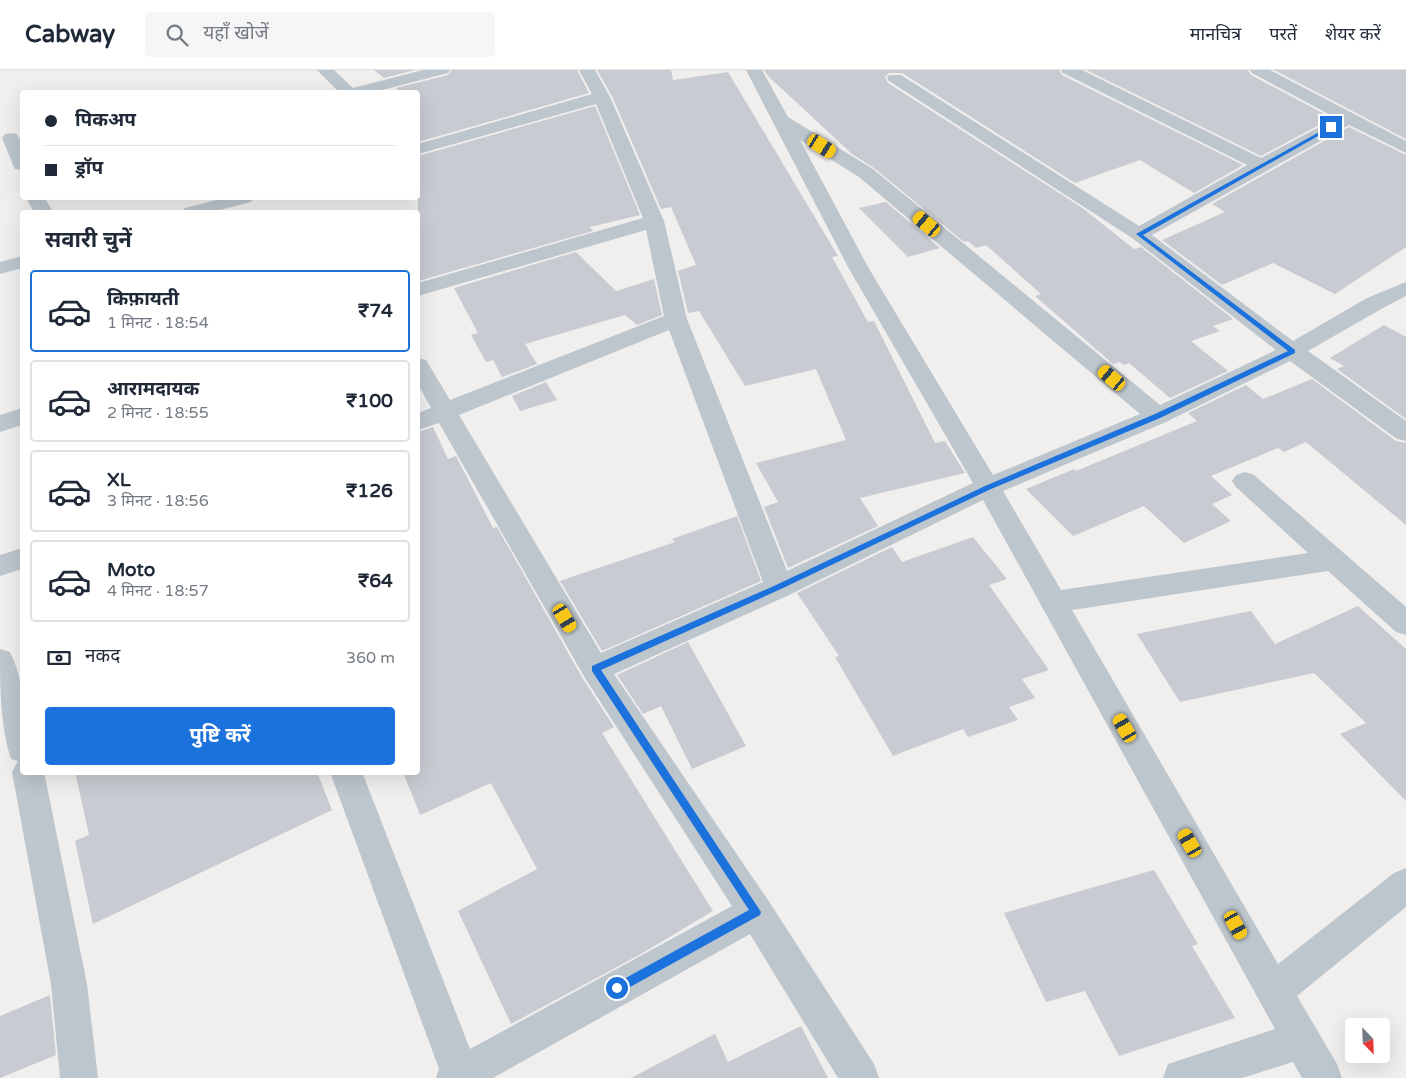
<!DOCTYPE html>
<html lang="hi">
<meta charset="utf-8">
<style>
:root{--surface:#fff;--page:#f6f6f7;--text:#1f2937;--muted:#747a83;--line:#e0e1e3;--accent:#1c72dd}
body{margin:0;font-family:"Varela Round","Noto Sans Devanagari",sans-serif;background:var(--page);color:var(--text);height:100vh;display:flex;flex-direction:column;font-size:19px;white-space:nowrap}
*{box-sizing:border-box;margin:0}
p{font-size:16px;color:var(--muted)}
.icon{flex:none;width:28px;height:28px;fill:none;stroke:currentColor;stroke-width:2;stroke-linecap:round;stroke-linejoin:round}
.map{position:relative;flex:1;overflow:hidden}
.side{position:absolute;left:20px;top:140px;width:400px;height:565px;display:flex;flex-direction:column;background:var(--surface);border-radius:5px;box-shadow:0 5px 20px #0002}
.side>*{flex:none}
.hud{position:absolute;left:20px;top:20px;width:400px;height:110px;border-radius:5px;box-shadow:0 5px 20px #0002;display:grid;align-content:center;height:110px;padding:0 25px;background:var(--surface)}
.needle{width:32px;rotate:157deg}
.tools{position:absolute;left:1345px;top:948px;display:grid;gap:10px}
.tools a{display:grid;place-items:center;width:45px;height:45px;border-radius:5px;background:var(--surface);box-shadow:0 5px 20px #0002;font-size:25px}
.end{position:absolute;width:22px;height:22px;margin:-11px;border:6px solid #1c72dd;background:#fff;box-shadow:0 0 0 2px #fff}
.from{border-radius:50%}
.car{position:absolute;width:15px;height:30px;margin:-15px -8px;border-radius:6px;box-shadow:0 0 4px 1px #0007;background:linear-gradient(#f5c518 24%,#345 0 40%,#f5c518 0 76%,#345 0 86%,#f5c518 0)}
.hud b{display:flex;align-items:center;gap:18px;height:48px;font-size:19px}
.hud b+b{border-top:1px solid var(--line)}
.hud i{width:12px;height:12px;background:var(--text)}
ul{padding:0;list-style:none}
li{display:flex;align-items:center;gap:15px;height:82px;margin:0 10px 8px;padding:0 15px;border:2px solid var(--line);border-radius:5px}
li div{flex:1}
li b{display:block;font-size:19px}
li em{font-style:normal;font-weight:700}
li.current{border-color:var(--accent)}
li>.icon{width:45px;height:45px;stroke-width:1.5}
h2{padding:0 25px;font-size:22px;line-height:60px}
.pay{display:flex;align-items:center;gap:12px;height:55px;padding:0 25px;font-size:19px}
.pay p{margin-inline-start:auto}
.button{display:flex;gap:10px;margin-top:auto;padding:10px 25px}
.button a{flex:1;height:58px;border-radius:5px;background:var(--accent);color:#fff;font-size:20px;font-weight:700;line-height:58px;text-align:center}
header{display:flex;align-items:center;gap:30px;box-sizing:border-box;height:70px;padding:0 25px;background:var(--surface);border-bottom:1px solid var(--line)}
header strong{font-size:24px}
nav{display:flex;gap:28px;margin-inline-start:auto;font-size:18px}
.search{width:350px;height:45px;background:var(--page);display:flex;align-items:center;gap:12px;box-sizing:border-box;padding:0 18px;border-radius:5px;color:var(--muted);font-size:19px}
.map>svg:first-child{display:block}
</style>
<header>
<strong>Cabway</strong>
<div class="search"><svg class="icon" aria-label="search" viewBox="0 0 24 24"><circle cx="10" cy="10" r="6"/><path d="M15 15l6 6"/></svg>यहाँ खोजें</div>
<nav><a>मानचित्र</a><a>परतें</a><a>शेयर करें</a></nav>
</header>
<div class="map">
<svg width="1406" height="1008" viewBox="0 0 1406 1008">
<rect width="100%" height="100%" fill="#f1eeee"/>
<path fill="#c8cbd1" d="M374,0H415L384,8Z
M452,0H577L589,23L418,72V22H400L396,18L448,5Z
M597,0H671L673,10L728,2L838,186L832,187L868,252L874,251L935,373L945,371L965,403L860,428L878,456L788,498L764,437L778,432L756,393L846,370L816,299L745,316L699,241L688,243L678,201L696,195L671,137L661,139L612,26Z
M764,0H1059L1062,5L1243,95L1194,123L1140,90L1075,113L902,3H889L885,7L888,13L1081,137L1134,179L1141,177L1233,249L1213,256L1220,261L1191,271L1228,301L1170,328L1129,293L1124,295L1120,292L1113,294L1035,226L1041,224L986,175L976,178L968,171L964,172L874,98L852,84L768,6Z
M1086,0H1248L1251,5L1332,48L1261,86Z
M1274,0H1406V69Z
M595,36L640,145L590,157L593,161L418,211V86Z
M1349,57L1406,85V177L1335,224L1273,193L1222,215L1162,170L1225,142L1212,134Z
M886,132L940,178L908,187L859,138Z
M576,182L616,221L654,209L662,245L637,255L625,245L525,274L537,294L502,307L493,290L486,292L471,265L478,263L454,218Z
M1384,255L1406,267V349L1337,299L1344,296L1330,288Z
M1312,309L1396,371L1406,373V455L1306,372L1284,382L1278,378L1211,406L1232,425L1212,434L1231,451L1184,473L1144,436L1073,466L1026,419L1074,399L1076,401L1197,351L1188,343L1246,315L1263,329Z
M546,312L557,330L520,341L512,326Z
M433,357L448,389L456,386L493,458L497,457L583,609L614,657L602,663L713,841L641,884L511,954L458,841L537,799L491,713L420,745L403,702H418V362Z
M737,446L761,511L602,581L560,511L675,472L672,469Z
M973,467L1007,509L989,515L1049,600L1022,609L1035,628L1009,637L1018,650L968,667L963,659L893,686L835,587L839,586L797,523L892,477L902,492Z
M1358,536L1406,579V731L1340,664L1366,653L1314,603L1180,632L1137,564L1251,541L1275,574Z
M688,572L746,676L692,699L661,636L643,644L617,605Z
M75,702H317L332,740L93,854L75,771L89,765Z
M1154,800L1198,874L1192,876L1235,948L1119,986L1085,921L1046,932L1004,843Z
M50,925L56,985L0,1008V946Z
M801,956L828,1008H631L715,964L728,992Z"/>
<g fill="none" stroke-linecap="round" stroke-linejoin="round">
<path fill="#bdc6cd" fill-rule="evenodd" d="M317,0H334L353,18L423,0H450L448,3L374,22H339Z
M579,0H595L610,27L664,151L687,249L787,501L973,413L848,197L746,0H762L788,47L873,99L1160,335L1276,280L1132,168L889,11L887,8L889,5H901L1139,156L1247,95L1063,3L1061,0H1082L1261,88L1336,48L1252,3L1250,0H1270L1406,71V83L1349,55L1152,165L1293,271L1367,228L1406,212V226L1383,238L1308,281L1406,351V371L1397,369L1290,291L1166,352L1003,421L1061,520L1308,483L1236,417L1232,411L1236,405L1245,402L1254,405L1406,537V565L1396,562L1328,501L1072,540L1278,894L1394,803L1406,798V837L1297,926L1337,994L1342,1008H1302L1293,992L1242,1008H1163L1168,994L1275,959L983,430L789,525L614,604L768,830L874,994L879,1008H838L750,864L493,1008H436L439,999L330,702H362L470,979L732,836L585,608L439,353L418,360V343L431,338L418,314V288L426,290L450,330L664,246L646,160L418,226V213L643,148L596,34L418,84V74L592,24ZM800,70L859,107L1140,344L993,405L868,197ZM669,260L763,512L601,583L459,345Z
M11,63L17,64L22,74V100L15,99L13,95L2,68L5,64Z
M26,128H45L53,142H34Z
M224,128H254L251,132L212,142H182L185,138Z
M22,186V198L0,204V192Z
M22,338V355L0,362V345Z
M22,478V499L0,506V485Z
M0,579L10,582C29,619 22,663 22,702H44L87,914L98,1008H60L51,914L12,702L18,691L11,689C0,655 0,615 0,579Z"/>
</g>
<path fill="#1c72dd" d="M1330,56L1334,57L1143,165L1295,280V283L1160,348L991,419L781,519L601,600L761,842L760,845L621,922L617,924L613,922L612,918L613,915L749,840L592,601V596L776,515L985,416L1155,344L1288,281L1136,164Z"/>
</svg>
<div class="tools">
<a><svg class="needle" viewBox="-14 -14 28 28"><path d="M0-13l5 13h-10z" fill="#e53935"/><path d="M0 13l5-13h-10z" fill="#747a83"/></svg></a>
</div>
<i class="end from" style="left:617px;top:918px"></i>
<i class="end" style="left:1331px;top:57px"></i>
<i class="car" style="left:822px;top:76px;rotate:122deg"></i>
<i class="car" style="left:927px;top:154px;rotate:310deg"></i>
<i class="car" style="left:1112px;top:308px;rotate:310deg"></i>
<i class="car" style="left:565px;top:548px;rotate:149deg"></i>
<i class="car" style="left:1125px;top:658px;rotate:330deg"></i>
<i class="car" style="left:1190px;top:773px;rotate:330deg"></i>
<i class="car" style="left:1236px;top:855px;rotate:151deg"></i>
<div class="hud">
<b><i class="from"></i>पिकअप</b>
<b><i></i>ड्रॉप</b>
</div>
<section class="side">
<h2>सवारी चुनें</h2>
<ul>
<li class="current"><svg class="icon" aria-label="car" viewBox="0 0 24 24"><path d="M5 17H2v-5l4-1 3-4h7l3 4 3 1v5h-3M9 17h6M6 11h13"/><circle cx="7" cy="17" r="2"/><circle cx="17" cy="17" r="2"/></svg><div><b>किफ़ायती</b><p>1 मिनट · 18:54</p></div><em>₹74</em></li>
<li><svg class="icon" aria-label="car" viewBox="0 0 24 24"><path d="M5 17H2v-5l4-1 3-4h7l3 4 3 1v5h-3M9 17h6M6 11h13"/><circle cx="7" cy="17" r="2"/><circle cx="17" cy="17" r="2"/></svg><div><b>आरामदायक</b><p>2 मिनट · 18:55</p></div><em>₹100</em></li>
<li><svg class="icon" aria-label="car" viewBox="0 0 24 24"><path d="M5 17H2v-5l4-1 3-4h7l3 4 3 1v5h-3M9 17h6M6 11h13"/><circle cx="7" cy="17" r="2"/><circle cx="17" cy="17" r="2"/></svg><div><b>XL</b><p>3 मिनट · 18:56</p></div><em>₹126</em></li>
<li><svg class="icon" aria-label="car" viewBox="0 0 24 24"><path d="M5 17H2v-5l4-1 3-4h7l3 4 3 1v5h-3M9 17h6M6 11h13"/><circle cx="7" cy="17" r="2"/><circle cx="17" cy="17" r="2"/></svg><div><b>Moto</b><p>4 मिनट · 18:57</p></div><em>₹64</em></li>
</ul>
<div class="pay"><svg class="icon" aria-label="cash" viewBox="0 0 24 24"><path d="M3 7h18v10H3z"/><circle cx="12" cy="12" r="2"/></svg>नकद<p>360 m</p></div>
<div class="button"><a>पुष्टि करें</a></div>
</section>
</div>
